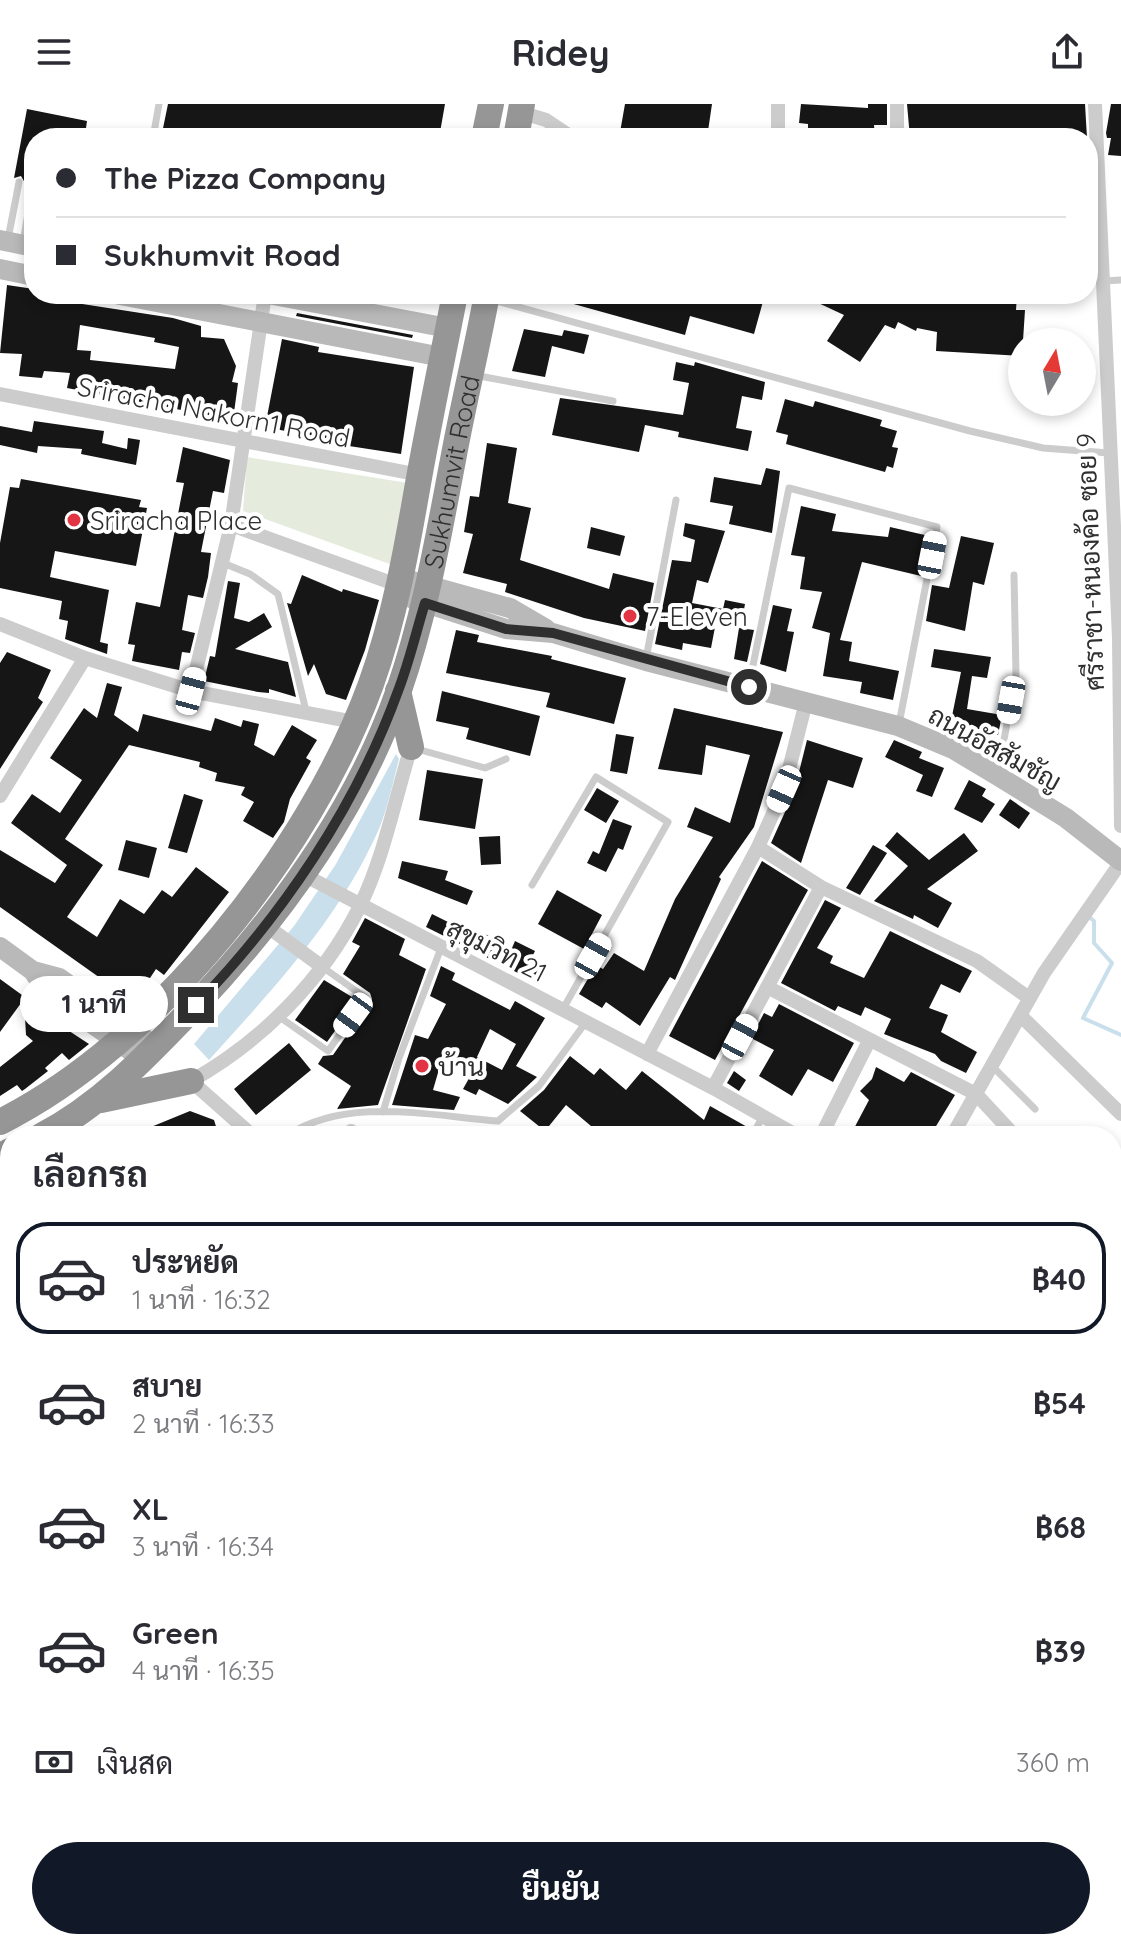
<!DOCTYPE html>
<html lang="th">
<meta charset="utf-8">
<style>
:root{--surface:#fff;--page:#f2f2f3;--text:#2b2b33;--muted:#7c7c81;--line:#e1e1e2;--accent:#111827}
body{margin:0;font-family:Quicksand,Sarabun,sans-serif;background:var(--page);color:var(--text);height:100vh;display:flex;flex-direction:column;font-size:30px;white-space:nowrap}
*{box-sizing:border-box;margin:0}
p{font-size:26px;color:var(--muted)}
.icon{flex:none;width:44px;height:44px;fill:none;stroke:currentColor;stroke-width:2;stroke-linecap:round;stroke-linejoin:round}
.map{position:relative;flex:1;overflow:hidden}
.panel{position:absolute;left:0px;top:1022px;width:1122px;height:824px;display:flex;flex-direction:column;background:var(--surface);border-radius:32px 32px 0 0;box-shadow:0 4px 12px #0003}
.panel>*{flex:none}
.banner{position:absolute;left:24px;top:24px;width:1074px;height:176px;border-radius:32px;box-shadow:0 4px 12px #0003;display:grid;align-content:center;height:176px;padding:0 32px;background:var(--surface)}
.needle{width:52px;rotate:10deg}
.buttons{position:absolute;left:1008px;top:224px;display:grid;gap:16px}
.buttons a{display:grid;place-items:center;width:88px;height:88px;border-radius:50%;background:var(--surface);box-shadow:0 4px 12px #0003;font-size:40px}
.end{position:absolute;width:36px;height:36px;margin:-18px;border:10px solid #2f2f2f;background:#fff;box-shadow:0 0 0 4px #fff}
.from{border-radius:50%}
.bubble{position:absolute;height:56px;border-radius:28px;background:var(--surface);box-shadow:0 4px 12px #0003;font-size:26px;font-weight:700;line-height:56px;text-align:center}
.car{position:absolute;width:24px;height:48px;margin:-24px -12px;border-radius:10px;box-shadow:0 0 6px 2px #0007;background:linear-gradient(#fff 24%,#345 0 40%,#fff 0 76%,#345 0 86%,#fff 0)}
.banner b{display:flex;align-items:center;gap:28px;height:76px;font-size:30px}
.banner b+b{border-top:2px solid var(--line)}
.banner i{width:20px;height:20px;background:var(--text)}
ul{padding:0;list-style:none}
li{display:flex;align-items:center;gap:24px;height:112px;margin:0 16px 12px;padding:0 16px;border:4px solid transparent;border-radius:32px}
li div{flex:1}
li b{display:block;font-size:30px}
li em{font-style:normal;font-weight:700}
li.current{border-color:var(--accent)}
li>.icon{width:72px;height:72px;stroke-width:1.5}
h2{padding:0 32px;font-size:36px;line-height:96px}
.pay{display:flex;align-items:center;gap:20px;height:88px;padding:0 32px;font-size:30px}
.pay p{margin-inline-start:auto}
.button{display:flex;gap:16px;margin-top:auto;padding:16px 32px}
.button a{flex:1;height:92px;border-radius:48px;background:var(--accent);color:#fff;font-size:32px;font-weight:700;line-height:92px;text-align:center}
header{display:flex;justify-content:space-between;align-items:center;height:104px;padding:0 32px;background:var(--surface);font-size:36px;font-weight:700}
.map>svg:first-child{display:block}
</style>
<header><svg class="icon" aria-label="menu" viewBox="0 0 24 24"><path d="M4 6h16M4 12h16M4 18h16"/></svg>Ridey<svg class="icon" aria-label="share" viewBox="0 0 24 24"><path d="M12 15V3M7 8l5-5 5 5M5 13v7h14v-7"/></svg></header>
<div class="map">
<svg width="1121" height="1846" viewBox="0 0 1121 1846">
<rect width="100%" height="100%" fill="#fff"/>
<path fill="#e5ecdd" d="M247,353L408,379L395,462L243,407Z"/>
<path fill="#c9dfeb" d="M396,650L399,655C393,678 388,703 379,725C339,815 274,884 209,956L194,940L294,822L336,760Z"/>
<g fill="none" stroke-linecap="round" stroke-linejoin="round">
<path stroke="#c9dfeb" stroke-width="4" d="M1088,812L1094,817V839L1112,859L1083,914L1121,931"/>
</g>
<path fill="#161616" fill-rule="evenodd" d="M168,0H445L439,34H161Z
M625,0H712L707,34H619Z
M801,0L868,4V0H887V21H874L875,34H808V20L799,19Z
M907,0H1085L1087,34H1035L1036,24L992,25L991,34H910Z
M1111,0H1121V52L1108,51L1111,34H1107L1106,29Z
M27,5L87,17L86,24L108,28V34H34V75L25,79L21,72L14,74Z
M7,181L34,185L37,193L173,214L201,222V233L224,235L236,262L232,278L238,279L233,316L67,284L70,269L44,267L42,274L19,272L22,250L0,249ZM80,221L155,234L154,238L179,243L175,265L90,256L91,247L77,246Z
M552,190H765L754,230L690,212L685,231L552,194Z
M799,190H1017L1016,206H1025L1022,252L936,247L937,228L917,224L916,227L898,218L895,225L885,221L860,258L827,237L844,211Z
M297,209L413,231L412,234L296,212Z
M524,225L562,232L564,226L589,231L584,250L552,242L545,273L512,267Z
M282,235L319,243L318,248L414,263L401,350L310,336L311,332L265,323Z
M676,258L694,262L695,258L765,278L762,296L742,292L736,324L752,327L748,347L678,333L679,328L645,321L639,348L552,331L560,294L683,311L689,279L673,276Z
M785,295L813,303L815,297L882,316L880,322L897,327L892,343L898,344L893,364L887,362L885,368L786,340L788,331L776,328Z
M34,317L104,327L102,339L127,345L128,334L140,336L136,361L81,350L82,345L38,342L37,349L0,341V322L32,328Z
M487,339L517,344L508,399L531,404L520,456L609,485L613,469L654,479L645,527L584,514L505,488L507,480L463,469L473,430L464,428L470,392L479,393Z
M183,343L230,356L224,389L213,387L201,448L211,449L208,473L203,494L188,491L182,526L195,529L190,549L182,548L179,566L132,557L135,541L128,540L136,498L160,503L184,379L176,378Z
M766,364L780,367L772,429L729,420L733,402L710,398L714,373L761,381Z
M21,375L141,396L139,403L147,404L136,462L55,447L50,473L109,486L100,538L108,540L107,550L65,535L68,517L59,515L62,497L0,484V439L10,383L19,384Z
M801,402L836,410L832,427L888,433L890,423L929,432L921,472L862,458L840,536L852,538L849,557L899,567L893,596L860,589L862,578L823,572L830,529L812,524L822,488L800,485L805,453L791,451Z
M685,419L725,427L708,479L697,476L692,499L723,505L725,496L745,500L741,522L716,518L711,544L683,539L682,546L655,540L672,456L691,458L695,436L683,432Z
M591,423L625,432L620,452L587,444Z
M961,432L994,439L984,481L973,478L965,527L926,517L932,481L949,484Z
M302,471L342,488L343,485L379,496L365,546L346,596L326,590L314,560L308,572L287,499L291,500Z
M228,477L240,479L234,514L249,518L264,509L272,523L235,545L288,558L296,593L269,585V589L258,588L204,577L210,552L215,553Z
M773,501L792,505L787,527L794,528L786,568L760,560Z
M739,524L754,526L747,558L734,555Z
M456,526L479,531L477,538L552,552L551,555L626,574L614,620L546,603L550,589L446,569Z
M934,545L991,553L987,574L972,572L967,605L1002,611L998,631L951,617L961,568L931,563Z
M7,548L51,566L38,594L43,598L0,665V559Z
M107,579L122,583L114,611L138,628L143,610L211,627L215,614L241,623L243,616L259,620L254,641L274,652L292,621L317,636L306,654L311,657L290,695L284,718L273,734L243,717L254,698L241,691L245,683L215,677L217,669L199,663L200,658L129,641L65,735L103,761L67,813L97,833L120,795L144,810L162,786L172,793L196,763L229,788L164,871L156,865L134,898L0,803V746L55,779L67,761L11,719L32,690L60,709L82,676L50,654L84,604L97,614Z
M442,587L540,612L530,652L466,635L469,624L436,617Z
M674,604L783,628L754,723L719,773L721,775L675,876L670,873L640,922L606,898L602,904L579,890L596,861L603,865L614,849L644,867L675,795L713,733L687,723L695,703L730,719L750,651L706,641L702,671L658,665Z
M616,630L634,633L627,670L610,667Z
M807,636L863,654L853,684L828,676L801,759L771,739L794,688Z
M894,636L922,648L919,654L944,664L932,693L916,687L923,671L885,653Z
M427,666L483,675L475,725L419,716Z
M969,676L986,685L982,692L995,700L982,719L954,705Z
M597,684L619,697L606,719L584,706Z
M184,690L203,696L187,749L168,744Z
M1010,695L1030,709L1019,725L999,711Z
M613,715L632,722L623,746L618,744L606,768L587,759L593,747L599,750Z
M897,728L929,756L964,729L978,747L927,785L952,799L938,824L914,811L913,815L874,797L908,762L885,742Z
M500,732L501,760L481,761L479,733Z
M126,736L157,744L149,774L118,766Z
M873,741L887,749L860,791L846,784Z
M402,757L448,767L445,776L473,787L467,801L398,774Z
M762,757L808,786L715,956L669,932Z
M557,786L602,811L584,845L538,820Z
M825,796L841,804L817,844L833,852L830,859L864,874L890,827L972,867L960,889L941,880L929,904L948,911L941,928L977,948L966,969L941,957L935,950L884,930L891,915L865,903L861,912L838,902L835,907L781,879Z
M432,810L480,834L483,829L512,844L515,837L535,847L531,855L547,862L538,879L426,823Z
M365,814L405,835L399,851L426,865L378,1001L337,1005L351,982L318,960L323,952L333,951L372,895L370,889L343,870L360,842L352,838Z
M441,862L455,869L452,876L510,906L515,897L545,914L516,962L537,973L508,1000L479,985L476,991L463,985L472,969L442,955L433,986L460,993L454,1006L392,1001L415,931L428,935L446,900L430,892ZM490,925L516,940L502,966L477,953Z
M0,875L33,899L36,895L60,916L57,919L89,940L69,956L62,949L45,964L48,967L25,985L22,987L17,981L0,992V963L33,937L26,931L24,895L0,928Z
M324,876L357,896L327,938L295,916Z
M779,900L854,939L833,978L808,965L792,992L759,972L774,946L751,934L764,909L772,913Z
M289,939L311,966L256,1011L234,985Z
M570,952L594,971L600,964L626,986L642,967L704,1016L710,1002L749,1024L746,1032H602L590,1027L591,1022L566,1001L545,1027L520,1007L544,986Z
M876,963L904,978L911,968L955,991L930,1032H850L869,996L860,987L872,975Z
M734,967L746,976L739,987L727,979Z
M190,1007L214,1016L219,1032H129Z"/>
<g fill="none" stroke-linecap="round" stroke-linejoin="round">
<path stroke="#ccc" stroke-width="7" d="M153,34L159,0
M8,135L19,78
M23,138L33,81
M1103,177L1121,176
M493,196L970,327L1043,344L1109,349
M474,271L613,297
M223,459L250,470L278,490L306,607
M646,555L676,396
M749,581L789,384L937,423L899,620
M417,645L485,664L506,655
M998,668L1016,571L1014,471
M532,781L596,673L668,718L563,905
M278,912L328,947L366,894L321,862
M993,963L1035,1005
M383,1008L399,954L441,844
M288,1031C348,992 430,1012 498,1017L539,982L586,918
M752,1032L763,1012
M1112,1286L1121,1296
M905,1846L965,1837
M1086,1846L1088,1836"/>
<path stroke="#ccc" stroke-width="14" d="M897,0V34
M1095,0L1119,534L1121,722
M520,8L546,16L573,34
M778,34V0
M0,290L420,371
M231,421L400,482
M0,520L85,554L191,587L354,618
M191,587L231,421L265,190
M0,692L85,554
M758,743L821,783L977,857L1029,894
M302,770L713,984L798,1032
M264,820L321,862
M767,883L976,990L1015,1032
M1022,913L1121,1010
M647,950L758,743L784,685L806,598
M713,984L821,783
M351,1027L358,1032
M253,1032L191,977C262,937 323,876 360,802C384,753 395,695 411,643
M821,1032L869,937
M952,1032L1044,869L1121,758
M1112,1137L1121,1146
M1112,1177L1121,1169
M1112,1470L1121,1464
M1112,1516L1121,1522
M1112,1561L1121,1568
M585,1836L586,1846
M222,1846L224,1836
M821,1846L853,1843"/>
<path stroke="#b9b9b9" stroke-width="20" d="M0,136L34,143
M0,165L34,172
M115,190L442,253
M268,190L448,224
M401,474L510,504L546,525
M413,495L506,525L553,529L646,557L898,622L953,645L998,672L1066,714L1121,757
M0,843L33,867L59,874L156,943
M33,867L47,888L144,956
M0,1828L3,1846"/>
<g stroke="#969696" stroke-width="26">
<path d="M484,34L491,0"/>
<path d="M516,34L522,0"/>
<path d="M398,587L411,643"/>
<path d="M101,996L191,977"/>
<path d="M0,1018C158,939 311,745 371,580C395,513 407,443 419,374C430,313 443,251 455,190"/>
<path id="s1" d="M41,1032C99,1002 143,956 188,909C276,817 357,707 399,586C425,511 438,434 453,356C463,301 477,245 487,190"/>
<path d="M0,1052L10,1047"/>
</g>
</g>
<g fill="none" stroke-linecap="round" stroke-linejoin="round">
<path stroke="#2f2f2f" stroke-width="10" d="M196,901C282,812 356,703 398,587C409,559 416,528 425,499L506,525L553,529L749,583"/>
</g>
<g fill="#e23443" stroke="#fff" stroke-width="3">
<circle cx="74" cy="416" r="8"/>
<circle cx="630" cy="512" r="8"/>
<circle cx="422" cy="962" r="8"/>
</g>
<g text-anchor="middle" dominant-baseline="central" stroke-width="8" stroke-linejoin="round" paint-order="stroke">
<g font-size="26" fill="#2f2f2f" stroke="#fff">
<text transform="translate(214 308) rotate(11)">Sriracha Nakorn1 Road</text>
<text stroke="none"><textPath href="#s1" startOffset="806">Sukhumvit Road</textPath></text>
<text transform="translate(1090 458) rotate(-92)">ศรีราชา-หนองค้อ ซอย 9</text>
<text transform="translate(995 644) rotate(29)">ถนนอัสสัมชัญ</text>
<text transform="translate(497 846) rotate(27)">สุขุมวิท 21</text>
</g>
<g font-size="26" fill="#2f2f2f" stroke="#fff" text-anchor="start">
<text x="90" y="416">Sriracha Place</text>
<text x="646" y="512">7-Eleven</text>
<text x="438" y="962">บ้าน</text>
</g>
</g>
</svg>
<div class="buttons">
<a><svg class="needle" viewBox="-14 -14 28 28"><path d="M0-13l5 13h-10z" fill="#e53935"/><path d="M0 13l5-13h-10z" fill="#7c7c81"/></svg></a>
</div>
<i class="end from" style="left:749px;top:583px"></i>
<i class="end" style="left:196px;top:901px"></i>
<div class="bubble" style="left:20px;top:872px;width:148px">1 นาที</div>
<i class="car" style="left:932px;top:451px;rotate:11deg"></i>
<i class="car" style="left:191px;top:587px;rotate:15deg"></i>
<i class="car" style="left:1011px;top:596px;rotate:190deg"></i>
<i class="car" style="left:784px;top:685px;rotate:204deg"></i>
<i class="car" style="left:593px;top:852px;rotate:29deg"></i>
<i class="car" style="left:353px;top:911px;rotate:216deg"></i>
<i class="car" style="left:740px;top:933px;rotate:28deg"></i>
<div class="banner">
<b><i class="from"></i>The Pizza Company</b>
<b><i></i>Sukhumvit Road</b>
</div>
<section class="panel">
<h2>เลือกรถ</h2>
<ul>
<li class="current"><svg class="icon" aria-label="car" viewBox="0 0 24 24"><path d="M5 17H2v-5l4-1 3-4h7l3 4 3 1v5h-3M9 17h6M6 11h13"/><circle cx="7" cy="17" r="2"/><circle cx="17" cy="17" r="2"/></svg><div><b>ประหยัด</b><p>1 นาที · 16:32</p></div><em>฿40</em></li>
<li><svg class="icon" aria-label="car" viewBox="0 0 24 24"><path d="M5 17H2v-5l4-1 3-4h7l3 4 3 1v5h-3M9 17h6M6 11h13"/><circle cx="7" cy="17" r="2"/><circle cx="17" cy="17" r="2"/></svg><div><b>สบาย</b><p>2 นาที · 16:33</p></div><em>฿54</em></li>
<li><svg class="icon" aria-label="car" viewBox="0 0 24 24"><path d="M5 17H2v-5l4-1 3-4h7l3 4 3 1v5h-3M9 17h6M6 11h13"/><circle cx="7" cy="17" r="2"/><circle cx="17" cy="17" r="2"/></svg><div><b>XL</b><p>3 นาที · 16:34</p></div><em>฿68</em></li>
<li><svg class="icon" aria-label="car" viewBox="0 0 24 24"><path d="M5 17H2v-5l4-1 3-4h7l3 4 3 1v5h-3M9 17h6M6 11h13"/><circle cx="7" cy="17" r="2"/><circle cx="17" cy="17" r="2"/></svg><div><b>Green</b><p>4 นาที · 16:35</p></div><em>฿39</em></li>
</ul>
<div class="pay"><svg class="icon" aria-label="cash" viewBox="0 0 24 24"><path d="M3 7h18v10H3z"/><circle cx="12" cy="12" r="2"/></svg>เงินสด<p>360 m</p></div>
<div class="button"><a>ยืนยัน</a></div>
</section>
</div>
